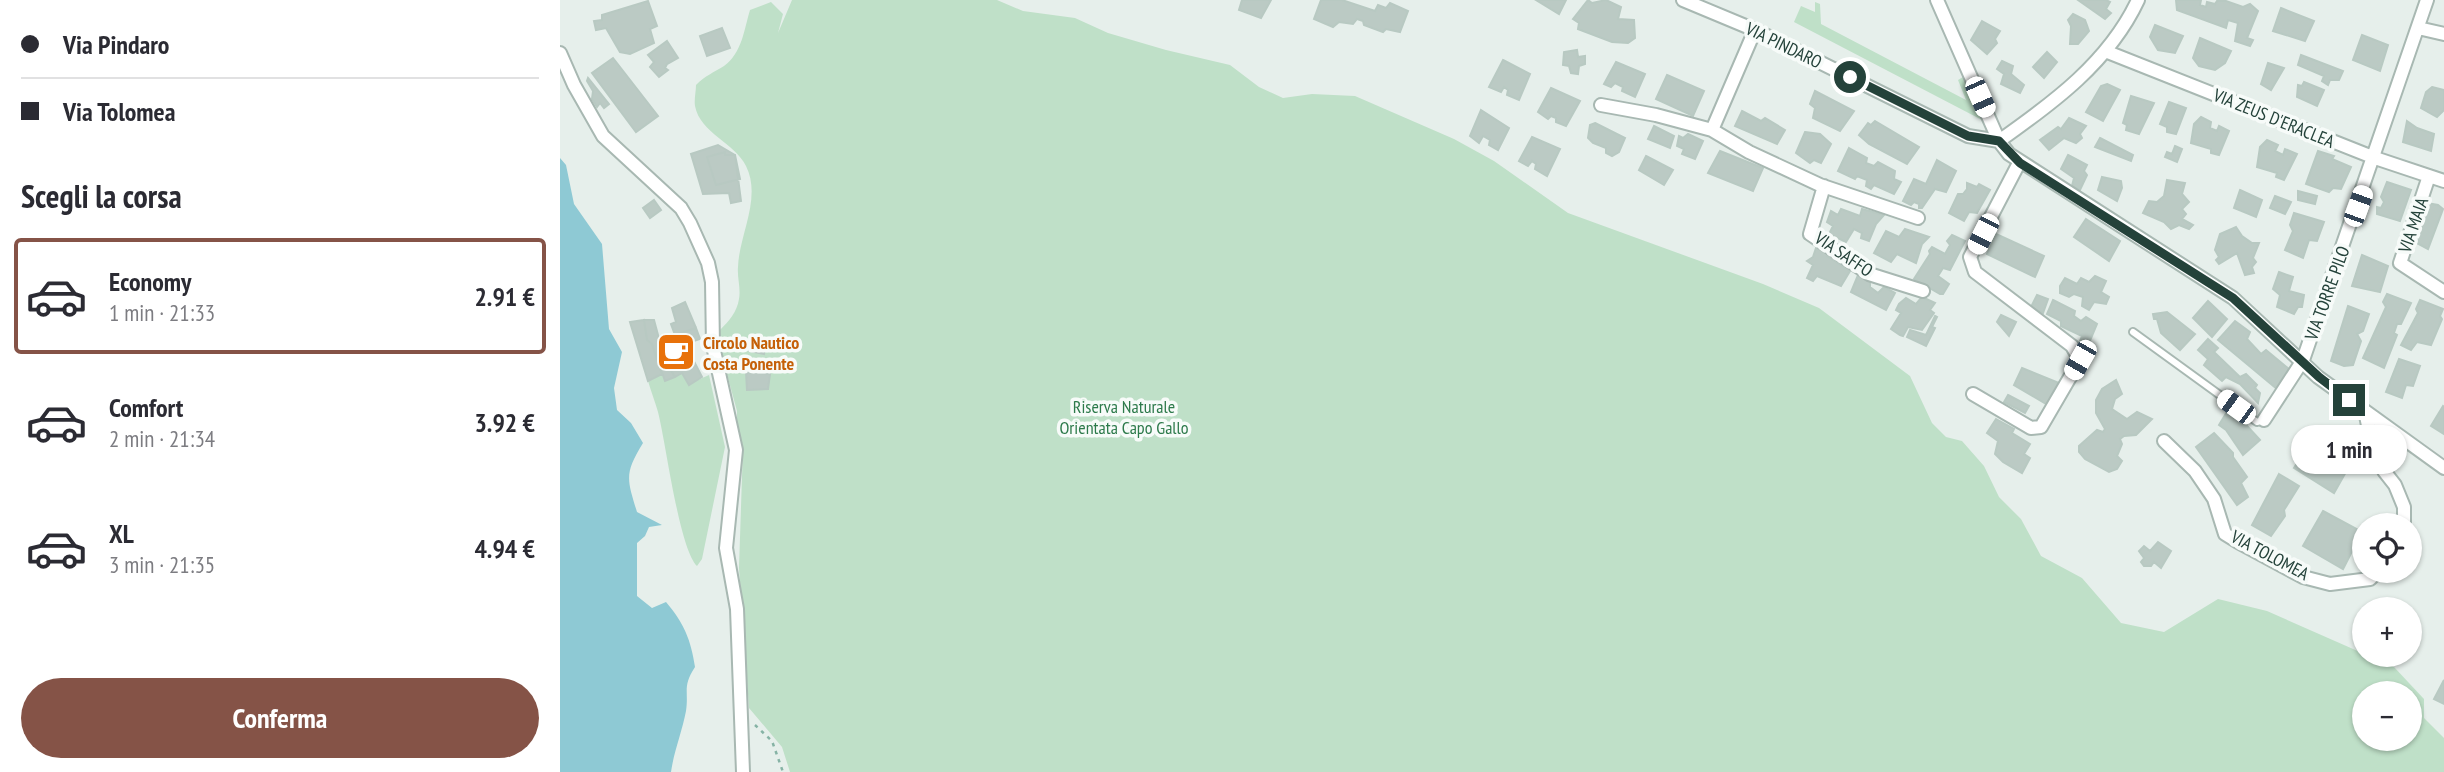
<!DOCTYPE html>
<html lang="it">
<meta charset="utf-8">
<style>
:root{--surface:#fff;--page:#f2f2f3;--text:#2b2b33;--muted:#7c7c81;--line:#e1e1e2;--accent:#855347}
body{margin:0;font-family:"PT Sans Narrow",sans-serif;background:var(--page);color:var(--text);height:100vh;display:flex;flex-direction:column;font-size:26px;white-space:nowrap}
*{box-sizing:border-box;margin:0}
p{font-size:23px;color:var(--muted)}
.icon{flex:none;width:38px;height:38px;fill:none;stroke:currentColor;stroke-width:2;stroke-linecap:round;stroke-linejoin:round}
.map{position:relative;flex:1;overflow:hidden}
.details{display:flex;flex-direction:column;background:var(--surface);width:560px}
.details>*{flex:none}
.top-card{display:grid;align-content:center;height:154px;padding:0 21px;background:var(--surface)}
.controls{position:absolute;left:1792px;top:513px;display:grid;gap:14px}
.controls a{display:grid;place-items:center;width:70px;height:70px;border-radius:50%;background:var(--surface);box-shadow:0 2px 5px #0004;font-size:35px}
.end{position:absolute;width:32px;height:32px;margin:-16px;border:9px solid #24423a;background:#fff;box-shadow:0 0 0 4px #fff}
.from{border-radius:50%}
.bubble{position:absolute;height:49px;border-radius:24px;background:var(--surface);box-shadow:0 2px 5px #0004;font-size:23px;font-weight:700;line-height:49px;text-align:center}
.car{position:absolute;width:21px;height:42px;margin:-21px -10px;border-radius:9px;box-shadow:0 0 5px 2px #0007;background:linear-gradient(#fff 24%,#345 0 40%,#fff 0 76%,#345 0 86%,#fff 0)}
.top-card b{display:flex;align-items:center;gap:24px;height:66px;font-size:26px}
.top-card b+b{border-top:2px solid var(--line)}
.top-card i{width:18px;height:18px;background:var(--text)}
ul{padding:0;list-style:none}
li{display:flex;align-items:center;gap:21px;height:116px;margin:0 14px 10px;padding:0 7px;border:4px solid transparent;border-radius:7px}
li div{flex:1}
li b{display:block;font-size:26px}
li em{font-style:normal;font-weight:700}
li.active{border-color:var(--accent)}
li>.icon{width:63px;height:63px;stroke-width:1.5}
h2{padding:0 21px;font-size:32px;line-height:84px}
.primary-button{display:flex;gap:14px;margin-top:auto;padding:14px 21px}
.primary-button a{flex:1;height:80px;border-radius:42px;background:var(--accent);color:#fff;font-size:28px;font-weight:700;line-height:80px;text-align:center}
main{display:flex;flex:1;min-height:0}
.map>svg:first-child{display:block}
</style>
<main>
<section class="details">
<div class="top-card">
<b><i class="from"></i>Via Pindaro</b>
<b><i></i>Via Tolomea</b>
</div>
<h2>Scegli la corsa</h2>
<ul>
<li class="active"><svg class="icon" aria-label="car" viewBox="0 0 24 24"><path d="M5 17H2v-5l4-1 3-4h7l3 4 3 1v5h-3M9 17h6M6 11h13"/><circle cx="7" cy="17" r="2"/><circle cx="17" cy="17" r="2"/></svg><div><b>Economy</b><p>1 min · 21:33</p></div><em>2.91 €</em></li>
<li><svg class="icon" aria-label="car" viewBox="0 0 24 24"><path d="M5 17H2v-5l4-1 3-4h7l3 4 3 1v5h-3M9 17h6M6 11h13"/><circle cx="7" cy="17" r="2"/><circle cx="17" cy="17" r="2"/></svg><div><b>Comfort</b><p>2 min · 21:34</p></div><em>3.92 €</em></li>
<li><svg class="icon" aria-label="car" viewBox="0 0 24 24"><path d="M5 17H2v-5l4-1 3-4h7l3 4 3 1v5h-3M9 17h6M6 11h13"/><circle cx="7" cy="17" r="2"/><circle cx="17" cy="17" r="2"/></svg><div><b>XL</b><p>3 min · 21:35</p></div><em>4.94 €</em></li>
</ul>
<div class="primary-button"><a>Conferma</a></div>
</section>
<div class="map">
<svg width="1884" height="772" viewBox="0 0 1884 772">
<rect width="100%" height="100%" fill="#e6efeb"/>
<path fill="#bfe0c8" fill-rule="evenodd" d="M232,0H437L463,11L515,18L548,33L606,50L670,65L699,87L723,98L752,94L795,96L894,139L934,161L1008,213L1203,284L1259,308L1350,376L1372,423L1386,437L1402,441L1424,466L1439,497L1461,519L1481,556L1522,578L1561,623L1604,632L1658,599L1707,611L1834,667L1864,699V718L1884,738V772H230L222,747L189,708L179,568L183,446L177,426V411L159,345L160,330C169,321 177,312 179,299C181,289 177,277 178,267C179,235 202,198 186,166C175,143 140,133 135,106C134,100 136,91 136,85C145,76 154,72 164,66C182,53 184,30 190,10L211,2L223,14L218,33ZM1804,693H1850V738H1804Z
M1255,2L1260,4L1261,24L1406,100L1398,80L1403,77L1422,120L1234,22L1241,6L1255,12Z
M122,373L129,384L149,375L165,447L142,559L137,566C119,548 106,443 98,412C95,402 91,391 88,381L102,374L105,381Z"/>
<path fill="#8ec9d4" d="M0,158L6,165L14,204L42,244L49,329L62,352L54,388L57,410L71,423L83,443C64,474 67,479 77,512L102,525L89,527L85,536L77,543V596L92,608L106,602C124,623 131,640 135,667C122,687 129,691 126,711C122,732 114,751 111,772H0Z"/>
<path fill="#bbcac4" stroke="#b8c9c2" stroke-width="2" d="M682,0H711L701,18L679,10Z
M761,0H782L815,11L818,5L826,8L830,3L848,11L840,32L826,29L823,32L804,25L803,21L797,19L793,24L779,22L773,27L754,19Z
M976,0H1006L999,14Z
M1028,0L1032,3L1046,0L1061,7L1058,19L1074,20L1075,38L1068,43L1052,42L1018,29L1019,23L1013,19Z
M1518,0H1546L1550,2L1546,9L1551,13L1545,19Z
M1616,0H1641L1640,5L1646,7L1647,2L1655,4L1657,1H1666L1683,7L1690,4L1698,11L1687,38L1693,40L1690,46L1675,41L1678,23L1668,20L1666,28L1617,10Z
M88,1L97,26L90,29L94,43L70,54L60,52L46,28L36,30L34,21L42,20V15Z
M1721,8L1754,21L1745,41L1713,31Z
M1513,14L1525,20L1529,31L1518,44H1510L1511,26L1508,20Z
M1422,21L1440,31L1435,39L1437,43L1427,54L1411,40Z
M1595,25L1623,36L1615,53L1598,50L1590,37Z
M162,28L170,48L147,56L140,36Z
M1802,35L1828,45L1820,71L1793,60Z
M1640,38L1671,51L1665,63L1655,70L1639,66L1633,58Z
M107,41L118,58L107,64L105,68L108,70L99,77L90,67L94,62L88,55Z
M1017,50L1018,57L1025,56V64L1019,66L1018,74L1011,73L1009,66L1003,65L1004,52Z
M1487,52L1497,62L1484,78L1473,67Z
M1741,55L1783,71L1779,80H1770L1768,85L1762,81L1764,76L1738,65Z
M53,58L98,116L76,132L32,73Z
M943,60L970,74L959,100L947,95L948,90L944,87L941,92L929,87Z
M1442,61L1453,66L1451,74L1464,85L1460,93L1441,84L1444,74L1437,69Z
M1056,62L1085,74L1075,97L1062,91L1063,87L1055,83L1051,87L1044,84Z
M1708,63L1724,68L1711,90L1701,84Z
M1107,75L1144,91L1133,116L1096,99Z
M28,78L49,104L44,108L40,103L37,107L32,99L33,91L27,81Z
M1744,82L1764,90L1757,106L1737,97L1738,85L1742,86Z
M1547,84L1560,90L1543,121L1526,112L1541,86Z
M1872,87L1884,90V110L1877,117L1861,108L1866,92Z
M991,88L1020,101L1006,126L996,122V118L991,116L988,119L978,112Z
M1255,91L1294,111L1280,131L1253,118L1255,108L1250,104Z
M1571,96L1594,103L1579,134L1566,130L1567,125L1563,123Z
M1609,102L1626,108L1616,134L1607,132V127L1600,124Z
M921,110L949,128L938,150L929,145L930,140L923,136L919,143L910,136Z
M1182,111L1201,121L1205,118L1225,130L1217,144L1175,126Z
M1641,117L1651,122L1650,128L1657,131L1659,126L1669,131L1659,155L1651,153V149L1631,143L1634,124Z
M1509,118L1526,126L1520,134L1522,138L1516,143L1504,138L1489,150L1480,140L1498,127L1501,129Z
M1315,121L1359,147L1347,164L1309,144L1299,135L1308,123L1311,125Z
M1847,121L1857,128L1874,134L1871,151L1843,142Z
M1035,123L1065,138L1059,152L1052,156L1046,153V148L1033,143L1028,138L1030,125Z
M1094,126L1114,136L1110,148L1088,139Z
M1245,132L1260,134L1271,144L1261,163L1254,160L1250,163L1236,153Z
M1128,134L1143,141L1135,159L1122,154L1124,149L1117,146L1119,136L1123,138Z
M972,137L1000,149L987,176L975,169L976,164L972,161L968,166L959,161Z
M1540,138L1573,155L1571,161L1535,147Z
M1707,140L1718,145L1715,151L1723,155L1725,149L1737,154L1724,180L1716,177L1717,173L1697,167L1700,147Z
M158,145L175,155L181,201L171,203L169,193L143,194L131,154Z
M1615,146L1622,149L1617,162L1605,157L1607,152L1612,154Z
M1289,148L1307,158L1306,163L1314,166L1318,162L1335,171L1334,179L1341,182L1334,194L1314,185L1311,189L1306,186L1307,180L1297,176L1295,179L1278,171Z
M1160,151L1203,168L1193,191L1148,173Z
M1758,151L1774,156L1772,159L1791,167L1781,189L1773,188L1769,192L1746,184Z
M165,152V155H175L180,179L156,185L147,157Z
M1508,155L1527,165L1524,171L1527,175L1520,190L1512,186L1514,178L1501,169Z
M1086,156L1113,170L1104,185L1079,170Z
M1377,160L1396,171L1386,192L1375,189L1362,208H1359V204L1354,202L1351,205L1343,201L1354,179L1366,184Z
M1542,177L1561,181L1562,188L1557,201L1538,190Z
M1607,180L1625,183L1622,194L1629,202L1622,209L1626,214L1622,219L1633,225L1629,229L1619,225L1611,229L1604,222L1583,213L1589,201L1597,202L1604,196Z
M1827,182L1851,190L1840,221L1817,214V207L1821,208L1824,202L1821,197Z
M1407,183L1417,187L1419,184L1430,190L1417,213L1409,212L1404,221L1389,213L1398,194H1403L1407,189Z
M1680,190L1702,200L1696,217L1674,208Z
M1738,191L1757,196L1755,204L1738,200Z
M1715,196L1731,202L1725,214L1710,208Z
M94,200L101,210L90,218L83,208Z
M1867,203L1878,205L1883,209L1868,249L1853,241Z
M1281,209L1300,216L1302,209L1324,215L1316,224L1309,241L1301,238L1302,233L1294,229L1286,242L1269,234L1273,226L1267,222L1271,211L1278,215Z
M1734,213L1764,222L1757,241L1749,240L1743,258L1725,250L1733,231L1730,225Z
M1526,219L1560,241L1549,261L1514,237Z
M1676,227L1682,236L1692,243H1699L1693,258L1696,262L1692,267L1694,273L1685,275L1677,253L1659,264L1656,260L1659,257L1655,250L1660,234Z
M1345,229L1369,237L1362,244L1356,263L1337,254L1331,262L1314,253L1326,231L1339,237Z
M1436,234L1484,256L1475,277L1427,254Z
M1392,235L1405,241L1390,270L1383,268L1378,276L1389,284L1383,294H1380L1354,279L1370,254L1369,251L1372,247L1385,254L1390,245L1387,241Z
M1256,248L1268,252L1267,256L1290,271L1281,286L1257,276L1253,281L1247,278L1253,265L1247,261L1253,257Z
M1802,255L1828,266L1820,292L1792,286Z
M1719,272L1733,277L1729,291L1744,295L1742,307H1738L1734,314L1717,307L1720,295L1713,289Z
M1298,275L1310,280V287L1318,293L1324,287L1335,293L1326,310L1291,292Z
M1535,276L1546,281L1541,292L1549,297L1546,304L1534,302L1529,310L1522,306L1523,297L1514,294L1509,297L1500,293V286L1505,278L1517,284L1521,278L1529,282Z
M1827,294L1851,303L1841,324H1837L1834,333L1837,335L1824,368L1803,358L1826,307L1823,302Z
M1477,295L1488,299L1483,313L1471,307Z
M1362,297L1375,303L1370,310L1374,313L1362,330L1348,327L1343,336L1340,335L1331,329L1341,313L1336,310L1339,304L1346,298L1356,304Z
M1493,300L1515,311L1514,316L1521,321L1526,317L1537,324L1529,343L1520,341L1522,336L1501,326V321L1487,314Z
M1860,300L1883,309L1880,316L1882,319L1871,345L1857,342L1851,350L1841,345L1858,313L1856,309Z
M1648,301L1667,319L1652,337L1633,318Z
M125,302L136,328L115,335L111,324L116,322L112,308Z
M1788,306L1809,314L1803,331L1797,334L1801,341L1793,365L1784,366L1771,361Z
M1607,312L1635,334L1620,350L1601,333L1597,319H1594L1593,314Z
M1441,315L1456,322L1449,336L1437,322Z
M1375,316L1377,317L1372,327L1375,328L1366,346L1347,337L1350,330L1366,335Z
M84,320H94L105,361L115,377L105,381L92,344L87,340Z
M84,320L87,340L92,344L102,374L88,381L70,322Z
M1675,321L1690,332L1687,339L1701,354L1706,350L1730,370L1717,389L1658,340Z
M136,328L140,339L125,344L142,377L129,385L122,373L115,377L105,361L100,340Z
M189,339H206L204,354L189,351Z
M1648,339L1658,348L1654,352L1680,377L1686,374L1697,385L1695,388L1700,393L1698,403L1680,384L1666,377L1662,381L1644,365L1648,359L1638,350Z
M1839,359L1860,366L1853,386L1846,385L1842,398L1826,392Z
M1462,368L1499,383L1488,405L1454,385Z
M186,372L210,374L208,389L187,390Z
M1556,380L1562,394L1555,399L1552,409L1567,419L1577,412L1592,419L1576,435L1564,436L1560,439L1562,444L1557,456L1562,461L1557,469L1549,472L1525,459L1519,452V446L1537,430L1543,432L1545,429L1536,413V400L1542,389Z
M1448,395L1469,406L1465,413L1444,402Z
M1883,406L1884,407V434L1871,426Z
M1668,410L1678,416L1700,440L1683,455L1666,430L1659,425Z
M1436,419L1454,429L1452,433L1470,444L1464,454L1470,458L1462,473L1443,462L1435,454L1438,441L1427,433Z
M1654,433L1673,453V457L1687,477L1681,483L1688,497L1677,505L1636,447Z
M1755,434L1795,456L1774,493L1734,468Z
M1719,474L1739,486L1724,510L1725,516L1711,536L1692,525Z
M1763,511L1802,532L1783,569L1743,546Z
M1598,542L1611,551L1601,568L1594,562L1591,566H1584L1581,562L1584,558L1579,551L1584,546L1590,551Z
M1884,680V704L1874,699Z"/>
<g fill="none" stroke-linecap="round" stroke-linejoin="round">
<defs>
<path id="service" d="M1573,332L1697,422L1704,420"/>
<path id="minor" d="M1123,0L1195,30L1408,136L1439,141
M1377,0L1439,141L1449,154L1673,298L1758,377L1884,468
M1858,28L1884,34
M1545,51L1815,158L1884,181
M0,53L14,85L43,136L121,208L130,223L148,263L152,282L153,346L176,450L166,548L177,609L183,772
M1041,105L1096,115L1152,130L1189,152L1260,185L1358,218
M1152,130L1195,30
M1439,141C1493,103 1549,62 1578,0
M1869,176L1840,263L1884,292
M1264,186L1250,234L1309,274L1363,291
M1413,394L1471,428L1481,427L1520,360L1512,346L1415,272L1410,257L1459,163
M1805,411L1812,445L1824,471L1835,485L1844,507V525
M1704,420L1743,360L1867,0
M1604,441L1635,471L1654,499L1665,534L1678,542L1743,577L1770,584L1810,579L1819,570"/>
</defs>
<use href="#service" stroke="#a8b8b2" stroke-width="10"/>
<use href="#minor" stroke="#a8b8b2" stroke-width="16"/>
<path stroke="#86b3a5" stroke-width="2.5" stroke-dasharray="3.5 5" stroke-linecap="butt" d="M195,725L212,741L223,772"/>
<use href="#service" stroke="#fff" stroke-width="6"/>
<use href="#minor" stroke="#fff" stroke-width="12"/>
</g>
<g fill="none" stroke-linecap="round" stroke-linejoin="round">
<path stroke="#24423a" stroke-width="9" d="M1290,77L1408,136L1439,141L1460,163L1673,298L1759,377L1789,400"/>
</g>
<defs>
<symbol id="cafe-square" viewBox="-11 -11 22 22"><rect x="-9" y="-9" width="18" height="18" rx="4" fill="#e8710a" stroke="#f7fbf9"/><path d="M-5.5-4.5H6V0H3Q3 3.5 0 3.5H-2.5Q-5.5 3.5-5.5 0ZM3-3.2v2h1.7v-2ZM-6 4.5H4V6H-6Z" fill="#fff"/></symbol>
</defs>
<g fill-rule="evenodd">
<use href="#cafe-square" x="94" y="330" width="44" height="44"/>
</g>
<g text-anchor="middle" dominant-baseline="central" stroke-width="7" stroke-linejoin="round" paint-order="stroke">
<g font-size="18" fill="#24423a" stroke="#f7fbf9">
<text transform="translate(1224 45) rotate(26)">VIA PINDARO</text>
<text transform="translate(1714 118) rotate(22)">VIA ZEUS D'ERACLEA</text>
<text transform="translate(1853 225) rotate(-71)">VIA MAIA</text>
<text transform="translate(1284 254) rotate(34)">VIA SAFFO</text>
<text transform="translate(1767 293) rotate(-70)">VIA TORRE PILO</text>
<text transform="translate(1710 555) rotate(28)">VIA TOLOMEA</text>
</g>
<g font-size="18" font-weight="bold" fill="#c56008" stroke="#f7fbf9" text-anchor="start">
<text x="143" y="342">Circolo Nautico<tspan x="143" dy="21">Costa Ponente</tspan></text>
</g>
<g font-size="18" fill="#2d7a4b" stroke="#f7fbf9">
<text x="564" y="406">Riserva Naturale<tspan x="564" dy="21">Orientata Capo Gallo</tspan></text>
</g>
</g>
</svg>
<div class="controls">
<a><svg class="icon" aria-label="locate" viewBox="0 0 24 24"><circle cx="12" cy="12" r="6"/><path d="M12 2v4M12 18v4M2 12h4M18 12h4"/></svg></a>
<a>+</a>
<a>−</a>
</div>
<i class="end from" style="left:1290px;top:77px"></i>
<i class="end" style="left:1789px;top:400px"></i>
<div class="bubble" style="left:1731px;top:425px;width:116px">1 min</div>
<i class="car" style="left:1420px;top:97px;rotate:156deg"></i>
<i class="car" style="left:1798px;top:206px;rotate:20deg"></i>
<i class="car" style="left:1423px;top:234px;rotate:207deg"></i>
<i class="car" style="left:1520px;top:360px;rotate:210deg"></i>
<i class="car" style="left:1676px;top:407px;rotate:306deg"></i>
</div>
</main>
